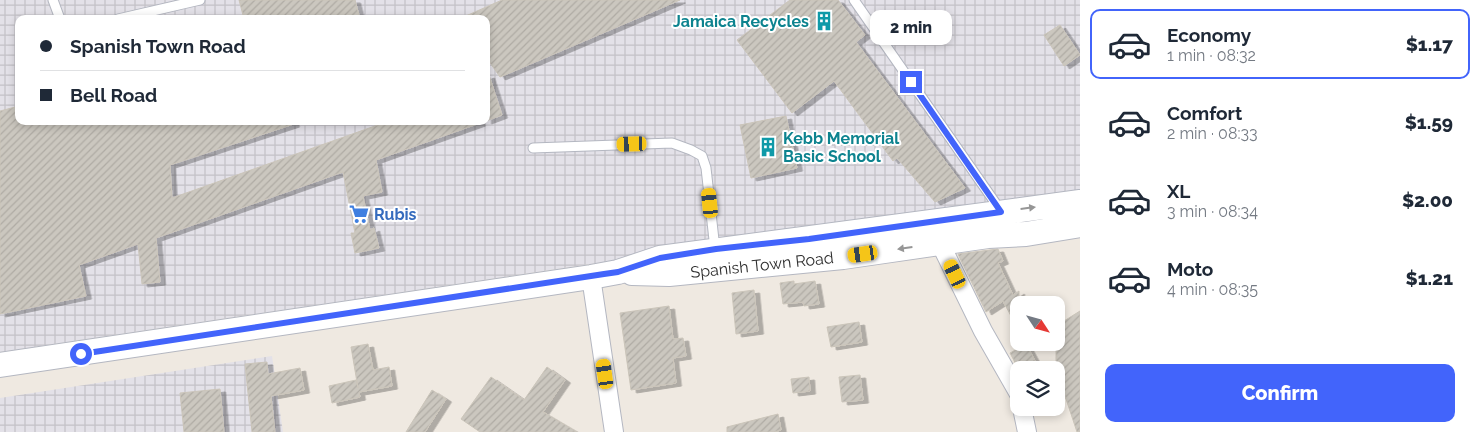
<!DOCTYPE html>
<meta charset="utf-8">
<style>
:root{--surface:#fff;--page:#f6f6f7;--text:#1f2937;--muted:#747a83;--line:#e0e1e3;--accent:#4264fb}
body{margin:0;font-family:Raleway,sans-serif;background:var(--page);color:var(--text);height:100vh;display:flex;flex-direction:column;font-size:19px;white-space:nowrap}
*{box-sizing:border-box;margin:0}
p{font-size:16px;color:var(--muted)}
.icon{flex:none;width:28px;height:28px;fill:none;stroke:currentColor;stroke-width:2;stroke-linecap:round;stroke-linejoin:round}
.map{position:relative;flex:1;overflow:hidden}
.drawer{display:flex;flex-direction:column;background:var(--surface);width:400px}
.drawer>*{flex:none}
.banner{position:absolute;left:15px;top:15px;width:475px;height:110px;border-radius:10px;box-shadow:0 2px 8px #0003;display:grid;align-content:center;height:110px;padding:0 25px;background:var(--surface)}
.needle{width:32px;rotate:126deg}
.tools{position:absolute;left:1010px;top:296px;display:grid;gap:10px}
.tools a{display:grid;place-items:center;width:55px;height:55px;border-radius:10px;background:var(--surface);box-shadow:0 2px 8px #0003;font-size:25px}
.end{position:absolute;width:22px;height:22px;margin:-11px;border:6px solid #4264fb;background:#fff;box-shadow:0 0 0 2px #fff}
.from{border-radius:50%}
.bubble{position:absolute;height:35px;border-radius:10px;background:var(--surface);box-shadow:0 2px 8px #0003;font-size:16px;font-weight:800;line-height:35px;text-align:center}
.car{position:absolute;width:15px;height:30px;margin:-15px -8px;border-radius:6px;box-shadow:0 0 4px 1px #0007;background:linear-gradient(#f5c518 24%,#345 0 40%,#f5c518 0 76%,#345 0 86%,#f5c518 0)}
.banner b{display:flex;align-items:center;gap:18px;height:48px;font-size:19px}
.banner b+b{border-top:1px solid var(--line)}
.banner i{width:12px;height:12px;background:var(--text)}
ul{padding:9px 0 0;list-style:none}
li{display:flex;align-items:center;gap:15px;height:70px;margin:0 10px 8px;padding:0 15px;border:2px solid transparent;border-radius:10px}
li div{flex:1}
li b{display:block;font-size:19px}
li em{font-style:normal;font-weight:800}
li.current{border-color:var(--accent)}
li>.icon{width:45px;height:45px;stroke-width:1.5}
.cta{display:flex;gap:10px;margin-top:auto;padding:10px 25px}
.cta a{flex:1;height:58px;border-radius:10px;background:var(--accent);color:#fff;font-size:20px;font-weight:800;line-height:58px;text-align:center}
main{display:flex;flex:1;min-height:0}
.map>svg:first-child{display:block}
</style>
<main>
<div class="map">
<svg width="1080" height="432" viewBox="0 0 1080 432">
<defs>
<pattern id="industrial-grid" width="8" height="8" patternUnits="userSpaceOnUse" patternTransform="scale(1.25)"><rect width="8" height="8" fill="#e3e1e8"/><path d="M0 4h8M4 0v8" fill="none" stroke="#c3c1c7"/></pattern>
<pattern id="building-hatch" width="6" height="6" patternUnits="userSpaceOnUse" patternTransform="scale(1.25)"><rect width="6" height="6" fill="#cbc7bf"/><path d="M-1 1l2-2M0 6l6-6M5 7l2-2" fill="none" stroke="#afaba4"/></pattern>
<filter id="shadow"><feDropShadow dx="5.5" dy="3" stdDeviation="0" flood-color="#0004"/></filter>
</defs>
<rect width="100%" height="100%" fill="#efe9e1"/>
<path fill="url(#industrial-grid)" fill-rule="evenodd" d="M0,0H1080V191L0,352ZM19,19H486V121H19Z
M272,356L283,432H0V398Z"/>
<path fill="url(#building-hatch)" stroke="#cbc5ba" filter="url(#shadow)" d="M239,0H355L360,19H244Z
M502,0H680L500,77L486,57V19H459Z
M790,0H838L865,35L856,42L965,188L935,202L897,158L893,161L834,81L792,113L737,40Z
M1060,25L1080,55L1064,66L1044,35Z
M489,75L502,115L486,121V76Z
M19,106V121H293L294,124L170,165L172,198L389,121H479L480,123L376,160L382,192L363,196L370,230L374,228L379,248L355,253L351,233H355L343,172L156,238L160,282L142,284L138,244L79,265L86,296L0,314V111Z
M786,116L797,168L751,178L740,125Z
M998,249L1003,261L998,263L1013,295L1019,291V331L1003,301L986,312L958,254Z
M794,281V284L815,281L819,304L804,306L803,302L783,304L780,283Z
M754,290L758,331L736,334L732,293Z
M669,306L673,339L683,338L686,356L673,358L676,383L631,390L620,313Z
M1080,311V432H1077L1064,393L1056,397V326Z
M859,322L862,342L831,347L827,327Z
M368,344L373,370L389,367L392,386L359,392L360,397L332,403L329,386L356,380L358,388L351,347Z
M1026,344L1040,370H1019L1010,353Z
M267,362L268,374L300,368L304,390L271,396L275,432H252L245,364Z
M547,367L565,380L543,412L577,432H480L461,419L491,377L524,400Z
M860,375L863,400L842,402L839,377Z
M809,377L810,391L793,393L791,379Z
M220,389L224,432H184L180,393Z
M432,390L446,399L425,432H406Z
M778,414L781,430L774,432H727V427Z"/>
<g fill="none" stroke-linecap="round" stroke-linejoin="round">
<defs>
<path id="service" d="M53,0L60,19
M854,0L1001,211
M118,19L200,0
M533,148L672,143L691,150L702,156L706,168L715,249"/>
<path id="minor" d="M940,243L983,331L1019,394
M591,277L614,432
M1022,408L1027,432"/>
<path id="secondary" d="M632,273L669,274L843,257L988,236L1026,234L1080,225
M0,365L591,277L618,272L660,258L1080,202"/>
</defs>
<use href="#service" stroke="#b4b7c1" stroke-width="11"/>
<use href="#minor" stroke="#b4b7c1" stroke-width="20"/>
<use href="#secondary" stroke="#b4b7c1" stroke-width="26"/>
<use href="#service" stroke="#fff" stroke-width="9"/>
<use href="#minor" stroke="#fff" stroke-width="18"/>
<use href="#secondary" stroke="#fff" stroke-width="24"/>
</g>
<defs><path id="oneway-solid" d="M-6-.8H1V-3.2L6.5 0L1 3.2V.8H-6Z" transform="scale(1.25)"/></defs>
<g fill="#969696">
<use href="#oneway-solid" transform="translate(1028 208) rotate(-7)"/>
<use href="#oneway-solid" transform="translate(905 248) rotate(172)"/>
</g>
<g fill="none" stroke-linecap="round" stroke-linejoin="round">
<path stroke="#4264fb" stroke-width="6" d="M81,354L604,274L618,272L660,258L716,249L809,239L1001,212L911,82"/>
</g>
<defs>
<symbol id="building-bare" viewBox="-9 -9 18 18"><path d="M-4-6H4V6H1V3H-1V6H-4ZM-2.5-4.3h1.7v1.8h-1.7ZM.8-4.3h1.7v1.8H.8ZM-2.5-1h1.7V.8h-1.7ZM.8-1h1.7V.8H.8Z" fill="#0f9aa8" stroke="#fff" stroke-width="2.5" paint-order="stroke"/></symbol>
<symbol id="supermarket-bare" viewBox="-9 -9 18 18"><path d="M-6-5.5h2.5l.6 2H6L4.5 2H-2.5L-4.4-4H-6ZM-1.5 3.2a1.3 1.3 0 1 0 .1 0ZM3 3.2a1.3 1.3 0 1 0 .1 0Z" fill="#3f7fe0" stroke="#fff" stroke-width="2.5" paint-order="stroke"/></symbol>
</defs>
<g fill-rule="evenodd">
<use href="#building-bare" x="810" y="7" width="28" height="28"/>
<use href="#building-bare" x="754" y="133" width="28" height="28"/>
<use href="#supermarket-bare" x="345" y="200" width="28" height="28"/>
</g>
<g text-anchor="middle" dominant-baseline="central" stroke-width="4" stroke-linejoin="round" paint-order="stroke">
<g font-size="16" font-weight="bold" fill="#0d838f" stroke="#fff" text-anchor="end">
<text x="809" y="21">Jamaica Recycles</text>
<text x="783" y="138" text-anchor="start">Kebb Memorial<tspan x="783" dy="18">Basic School</tspan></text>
</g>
<g font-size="16" font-weight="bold" fill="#366cbe" stroke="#fff" text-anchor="start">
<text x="374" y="214">Rubis</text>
</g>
<g font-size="16" fill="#2e2e2e" stroke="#fff">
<text transform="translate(762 265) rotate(-6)">Spanish Town Road</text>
</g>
</g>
</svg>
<div class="tools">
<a><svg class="needle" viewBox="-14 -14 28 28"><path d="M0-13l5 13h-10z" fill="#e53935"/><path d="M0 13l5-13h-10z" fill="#747a83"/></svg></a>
<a><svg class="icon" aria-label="layers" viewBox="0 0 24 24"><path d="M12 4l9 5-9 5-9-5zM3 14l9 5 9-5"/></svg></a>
</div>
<i class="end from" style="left:81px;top:354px"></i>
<i class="end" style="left:911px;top:82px"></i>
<div class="bubble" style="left:870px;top:10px;width:82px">2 min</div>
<i class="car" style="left:632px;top:144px;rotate:268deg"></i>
<i class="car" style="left:710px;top:203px;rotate:354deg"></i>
<i class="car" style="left:863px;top:254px;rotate:262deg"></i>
<i class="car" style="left:955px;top:274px;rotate:335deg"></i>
<i class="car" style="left:605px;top:374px;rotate:352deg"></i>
<div class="banner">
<b><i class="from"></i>Spanish Town Road</b>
<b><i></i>Bell Road</b>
</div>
</div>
<section class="drawer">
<ul>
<li class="current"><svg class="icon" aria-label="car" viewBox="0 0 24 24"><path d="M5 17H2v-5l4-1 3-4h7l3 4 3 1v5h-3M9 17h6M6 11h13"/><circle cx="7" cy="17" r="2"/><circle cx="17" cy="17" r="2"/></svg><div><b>Economy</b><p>1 min · 08:32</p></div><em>$1.17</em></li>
<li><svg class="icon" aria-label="car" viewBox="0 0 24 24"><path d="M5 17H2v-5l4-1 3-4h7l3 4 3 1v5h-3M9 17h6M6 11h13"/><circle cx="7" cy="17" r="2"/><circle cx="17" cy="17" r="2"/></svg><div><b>Comfort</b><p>2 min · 08:33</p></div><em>$1.59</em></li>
<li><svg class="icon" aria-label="car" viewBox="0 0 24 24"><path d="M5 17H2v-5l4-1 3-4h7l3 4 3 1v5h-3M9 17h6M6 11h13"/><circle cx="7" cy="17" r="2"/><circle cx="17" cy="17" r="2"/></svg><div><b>XL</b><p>3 min · 08:34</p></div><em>$2.00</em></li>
<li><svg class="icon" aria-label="car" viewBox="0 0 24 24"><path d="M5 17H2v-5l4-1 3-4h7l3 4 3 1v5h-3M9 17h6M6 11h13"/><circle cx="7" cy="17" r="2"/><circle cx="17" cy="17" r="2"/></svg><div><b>Moto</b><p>4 min · 08:35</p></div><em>$1.21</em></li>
</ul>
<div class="cta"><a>Confirm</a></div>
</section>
</main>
